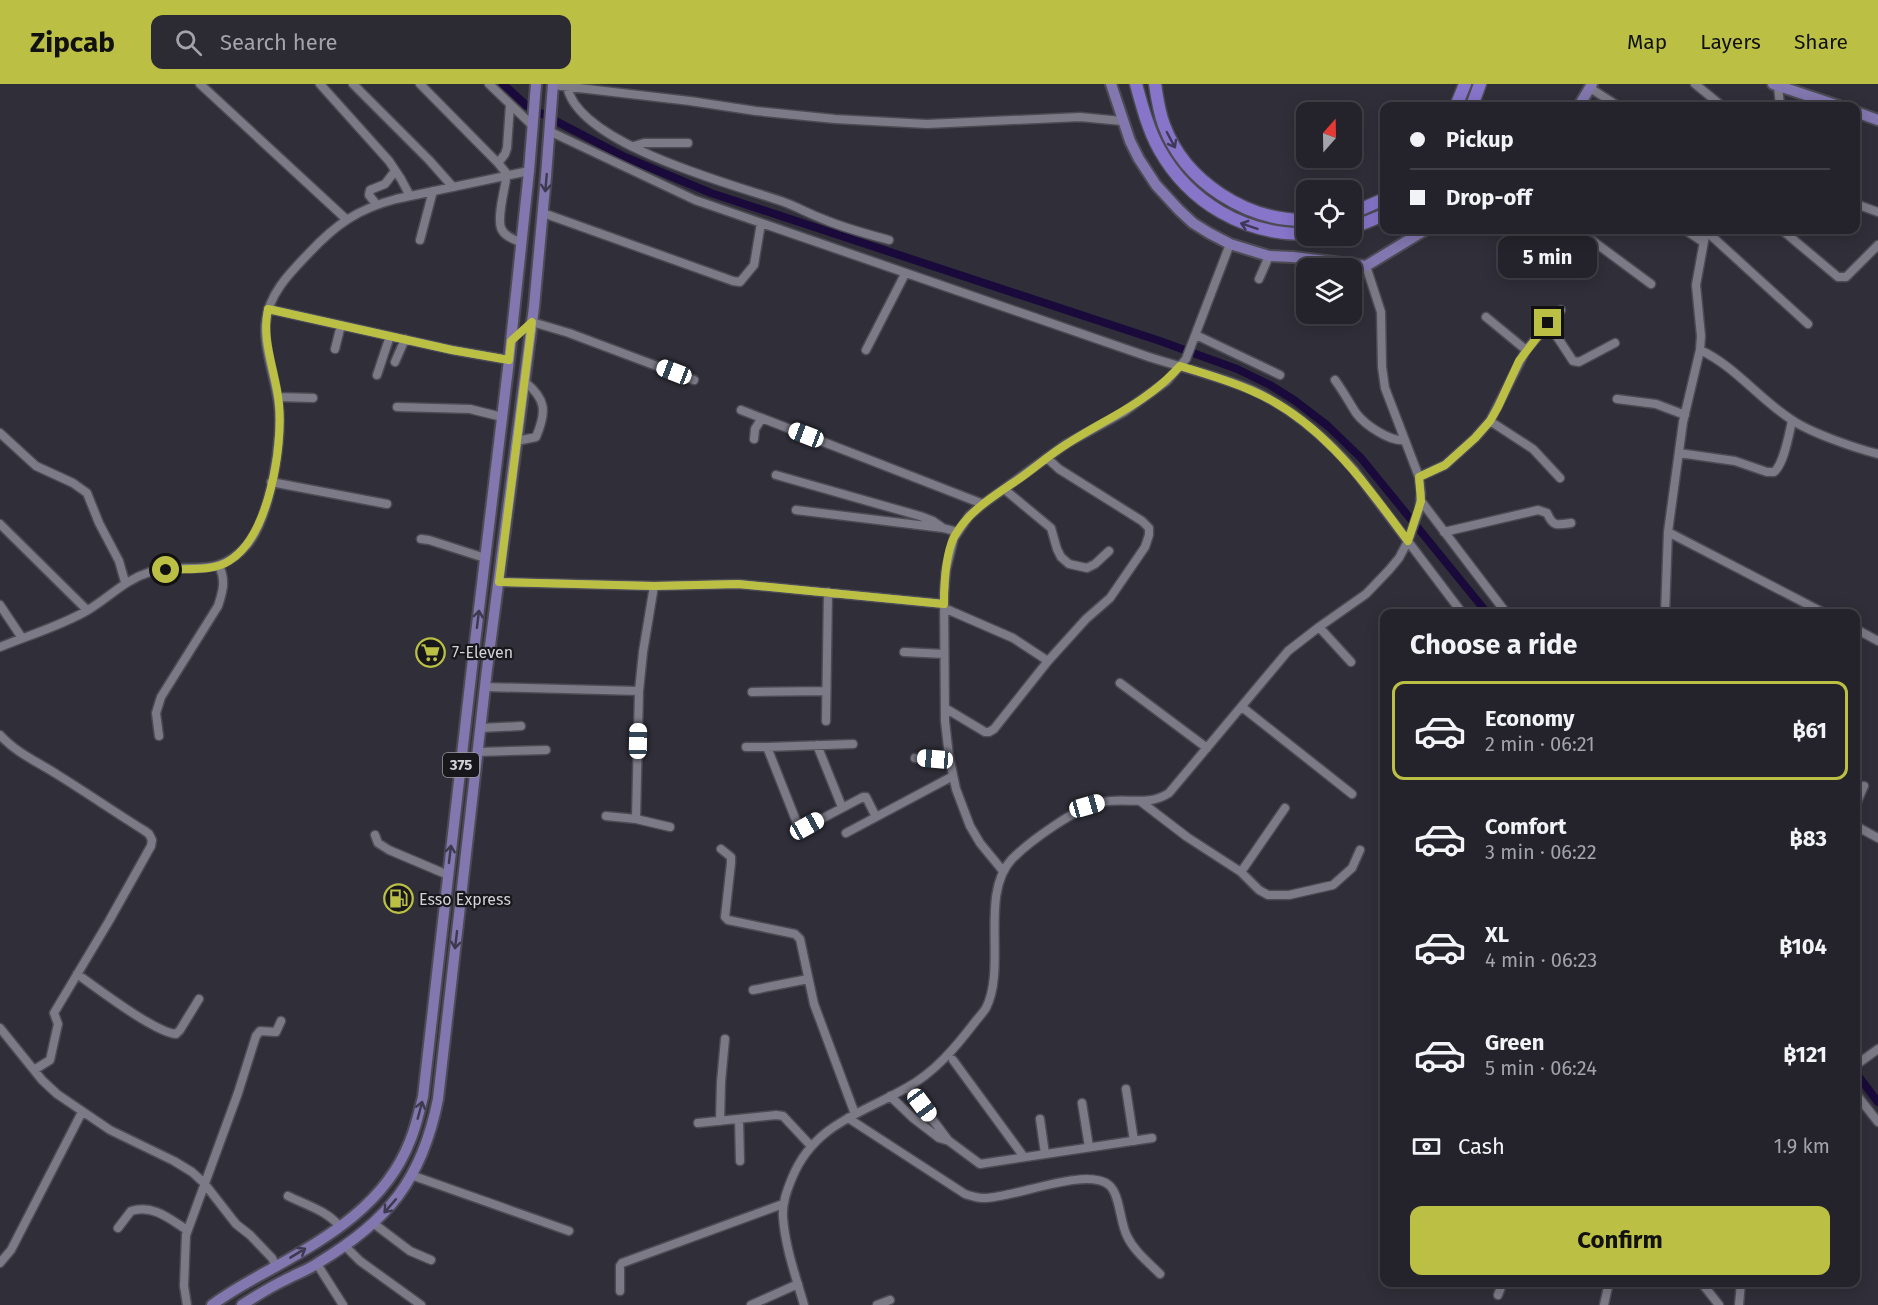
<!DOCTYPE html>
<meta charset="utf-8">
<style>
:root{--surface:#24232b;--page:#2c2b33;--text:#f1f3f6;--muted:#a3a4a9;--line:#414047;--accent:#bbc045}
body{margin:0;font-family:"Fira Sans",sans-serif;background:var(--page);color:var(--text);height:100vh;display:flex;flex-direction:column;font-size:22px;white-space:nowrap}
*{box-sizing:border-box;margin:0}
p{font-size:20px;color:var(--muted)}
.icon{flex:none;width:33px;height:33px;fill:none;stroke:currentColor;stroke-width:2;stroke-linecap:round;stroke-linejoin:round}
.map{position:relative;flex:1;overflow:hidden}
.sheet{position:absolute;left:1380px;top:525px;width:480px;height:678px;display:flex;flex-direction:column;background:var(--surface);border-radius:12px;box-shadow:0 3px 15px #0003,0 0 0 2px var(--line)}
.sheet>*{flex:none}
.banner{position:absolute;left:1380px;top:18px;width:480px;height:132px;border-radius:12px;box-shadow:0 3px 15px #0003,0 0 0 2px var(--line);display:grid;align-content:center;height:132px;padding:0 30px;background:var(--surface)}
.needle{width:39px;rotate:20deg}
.fabs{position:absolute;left:1296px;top:18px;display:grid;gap:12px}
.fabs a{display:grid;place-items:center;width:66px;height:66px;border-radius:12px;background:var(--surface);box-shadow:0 3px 15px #0003,0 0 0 2px var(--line);font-size:30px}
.end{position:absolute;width:27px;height:27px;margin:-14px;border:8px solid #bbc045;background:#111;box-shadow:0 0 0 3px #111}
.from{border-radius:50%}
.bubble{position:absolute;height:42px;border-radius:12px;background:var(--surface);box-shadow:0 3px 15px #0003,0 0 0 2px var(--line);font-size:20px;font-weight:700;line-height:42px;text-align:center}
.car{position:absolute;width:18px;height:36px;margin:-18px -9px;border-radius:8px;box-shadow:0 0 4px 2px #0007;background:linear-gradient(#fff 24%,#345 0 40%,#fff 0 76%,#345 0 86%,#fff 0)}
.banner b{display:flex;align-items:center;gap:21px;height:57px;font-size:22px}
.banner b+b{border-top:2px solid var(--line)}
.banner i{width:15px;height:15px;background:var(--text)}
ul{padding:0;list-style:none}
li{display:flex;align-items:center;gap:18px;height:99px;margin:0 12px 9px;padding:0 18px;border:3px solid transparent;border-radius:12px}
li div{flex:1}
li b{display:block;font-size:22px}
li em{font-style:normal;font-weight:700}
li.current{border-color:var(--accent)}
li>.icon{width:54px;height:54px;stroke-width:1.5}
h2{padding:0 30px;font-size:27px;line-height:72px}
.pay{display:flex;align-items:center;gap:15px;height:66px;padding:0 30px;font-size:22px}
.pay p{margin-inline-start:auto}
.cta{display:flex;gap:12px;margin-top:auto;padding:12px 30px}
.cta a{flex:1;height:69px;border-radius:12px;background:var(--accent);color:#111;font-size:24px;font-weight:700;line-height:69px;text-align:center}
header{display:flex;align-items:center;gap:36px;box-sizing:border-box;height:84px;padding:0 30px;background:var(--accent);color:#111}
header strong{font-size:28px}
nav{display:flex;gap:33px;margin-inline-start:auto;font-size:21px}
.search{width:420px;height:54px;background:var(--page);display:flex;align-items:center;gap:15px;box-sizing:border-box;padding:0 21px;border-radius:12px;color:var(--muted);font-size:22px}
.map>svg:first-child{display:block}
</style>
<header>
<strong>Zipcab</strong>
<div class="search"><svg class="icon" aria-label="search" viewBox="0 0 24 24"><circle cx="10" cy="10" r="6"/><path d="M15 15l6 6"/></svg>Search here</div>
<nav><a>Map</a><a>Layers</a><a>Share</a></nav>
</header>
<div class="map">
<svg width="1878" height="1221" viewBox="0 0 1878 1221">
<rect width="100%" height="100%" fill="#302f39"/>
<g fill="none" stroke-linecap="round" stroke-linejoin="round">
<path stroke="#1a0a3b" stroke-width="8" d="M503,0L527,22L625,73L711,109L1160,257L1237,285L1270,301L1294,316L1328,342L1361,374L1488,530
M1856,989L1878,1018"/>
<defs>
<path id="minor" d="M200,0L346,135
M320,0L389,77L401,95L410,112
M353,0L429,76L453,103
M420,0L498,79L507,90C505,104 497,132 501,144C504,152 513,155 520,158
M489,0L533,42
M1695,0L1722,22
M553,1L690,17L756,27L835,35L927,40L1080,33L1122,37
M567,2C577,60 731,100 781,117C796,122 809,130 823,135C844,144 867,150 889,156
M1778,2L1780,22
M1590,4L1618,22
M549,47L695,116L1149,273C1183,284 1219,292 1252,306C1291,324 1326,354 1354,386L1463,530
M634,62L644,59H688
M498,79L505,70L507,64L510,21
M376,120L369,111L370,106L385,100L395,87
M1856,120L1878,128
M543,129L733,197L740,198L754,181L761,139
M1578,146L1651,200
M1685,146L1703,158
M1782,146L1838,193H1846L1878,161
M1706,147L1808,240
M420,156L433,107
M1259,195L1269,172
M268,225L452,266L509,276
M1486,233L1526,266
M532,238L569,249L694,296
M1548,239L1573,277L1579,278L1615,259
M1196,251L1280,291
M335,265L341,241
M866,266L905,190
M1700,266C1735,282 1759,315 1792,336C1811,349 1855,364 1878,370
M395,278L405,255
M377,291L390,252
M1335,296C1343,307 1349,318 1356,329C1365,341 1390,358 1405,356
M278,313L313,314
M1617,315L1656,320L1685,331
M397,323L470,325L502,333
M741,326L983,420
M1490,337L1533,365L1560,394
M0,349L36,382L73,399L87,409L99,439L119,477L125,498
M754,355L755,345L762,334
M517,357L536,353C547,327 546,315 525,298
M1679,369L1735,377L1767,388H1774C1784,380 1789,350 1792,337
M776,391L920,432L933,437L943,444
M1419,393L1445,381L1475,354L1490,337L1526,266L1561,226
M271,398L387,420
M1004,405L1051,444L1057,465L1061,473L1069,480L1087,484L1095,480L1109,467
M1421,417L1507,530
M796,426L943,444L958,448
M0,440L87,526
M1444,448L1538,426L1547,429C1553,443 1557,441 1571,439
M1668,448L1826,530
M421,455L429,456L485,474
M499,498L654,502L738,500L944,520
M0,521L22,554
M944,524L1013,554L1048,577
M1665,530L1668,448L1683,338L1700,266L1701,252L1696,201L1706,146
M1319,543L1351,578
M1856,545L1878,557
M0,563C29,551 61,542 88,526C110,513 124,496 150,488C187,477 216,497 247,461C270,434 284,353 278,317C275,294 262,259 266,237C269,209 291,188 309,169C336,140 358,125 396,115L529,87
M904,568L944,570
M1120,599L1207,664
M485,603L639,607
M752,608L826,607
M1242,623L1352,710
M945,624L985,648H989L994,645L1048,577L1086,535L1110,514L1145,463L1149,451V444L1142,437L1059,385L1047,374
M826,637L828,508
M481,644L521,642
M0,651C16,669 38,678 58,691C87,709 116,729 145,747L149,750L152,756L151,762L109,837L54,929L58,940L50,976L34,986
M159,652L156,629L161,613L218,522C223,507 226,496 219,482
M853,660L767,663L797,739L801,742H808L863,713H866L876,733
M817,661L842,723
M746,663H767
M478,668L546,666
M915,674L935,675L949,672
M1140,717L1187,753L1241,788L1259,806L1268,811H1289L1333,801L1352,784L1360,766
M1856,720L1864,702
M606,732L636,735L670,743
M636,735L639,607L643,568L654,502
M1856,742L1878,754
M846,749L953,692
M375,751L378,759L389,766L448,791
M721,765L731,773V779L725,833L728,836L795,850L800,855L814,920L855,1030
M1003,787L980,759L970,742L956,705L949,672L945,637L944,510L946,486L954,454L969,432L983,420L1066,360L1124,328L1167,297L1186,275L1230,160
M1241,788L1285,724
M77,890C97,904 154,948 176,950L180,946L199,915
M753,906L808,895
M0,944L42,996L57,1010L110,1046L174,1077L192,1088L204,1099L236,1140L250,1151L272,1174L276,1182
M953,976L1024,1073
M1856,981L1878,965
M908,1003L948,1056
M1126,1005L1134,1057
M1856,1010L1878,1038
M890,1012L913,1034L939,1054L949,1057L980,1080L1152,1054
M1082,1019L1089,1063
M848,1034L965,1110C971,1112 977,1114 983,1114C1012,1115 1086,1082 1109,1101C1120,1110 1120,1139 1127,1152C1134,1167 1148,1178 1160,1190
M739,1035L740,1077
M1040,1035L1045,1070
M720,1037L721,998L725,955
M698,1039L776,1031L783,1032L811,1062
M411,1091L569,1147
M288,1112C306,1121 328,1127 340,1143
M373,1139L410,1167L431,1176
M118,1144L131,1127C153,1120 170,1135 187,1146
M345,1162L360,1177L421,1221
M0,1179L11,1166L82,1028
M317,1180L343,1221
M1701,1198L1719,1221
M620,1207V1182L622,1179L783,1120
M1498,1211L1503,1198
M187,1221L184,1202L186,1151L238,1009L256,952L260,947L276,948L281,937
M751,1221L798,1200
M804,1221C796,1193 785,1163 783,1133C782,1119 787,1106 792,1094C814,1040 861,1030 906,1004C934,989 956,963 975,938C978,934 983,929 986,924C1007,883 979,810 1012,775C1030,757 1078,722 1103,718C1126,713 1148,723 1169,709L1288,567L1319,543L1366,510L1389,486L1399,474L1408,457L1419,426L1421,410L1419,393L1385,304L1382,283L1381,228L1366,182
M877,1221L890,1216
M1604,1221L1609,1198
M1739,1221L1741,1198"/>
<path id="major" d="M1111,0L1130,57L1139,75L1156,101L1179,126L1193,139L1209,149L1230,160L1269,172L1293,173L1366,182L1425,146
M1773,0L1839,22
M1579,22L1592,0
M1856,28L1878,36
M212,1221C232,1206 253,1195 275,1183C330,1152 386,1119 410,1057C416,1043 419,1028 423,1013L472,583L509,276L529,87L536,0
M242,1221C256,1212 270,1203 285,1196C296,1190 308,1186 318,1179C388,1137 422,1096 438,1015L487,585L534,223L546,92L553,0"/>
<path id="highway" d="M1136,0C1142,22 1148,45 1159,65C1189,119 1245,151 1306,150
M1155,0C1157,14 1159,28 1164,41C1185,98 1247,137 1306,136
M1456,22L1465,0
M1472,22L1480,0
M1352,129L1384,115
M1352,144L1384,131"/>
</defs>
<use href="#minor" stroke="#4c4b54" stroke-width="11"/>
<use href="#major" stroke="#4c4b54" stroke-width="14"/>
<use href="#highway" stroke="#4c4b54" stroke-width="15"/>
<use href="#minor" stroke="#7b7a86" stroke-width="8"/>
<use href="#major" stroke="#8277ae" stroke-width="10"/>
<use href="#highway" stroke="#8675c9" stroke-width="12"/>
</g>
<defs><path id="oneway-shaft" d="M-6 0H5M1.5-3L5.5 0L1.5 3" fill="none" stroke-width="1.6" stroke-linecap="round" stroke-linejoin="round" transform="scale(1.5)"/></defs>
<g stroke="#3e3959">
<use href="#oneway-shaft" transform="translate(1171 56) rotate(62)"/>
<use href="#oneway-shaft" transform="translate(1249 142) rotate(-161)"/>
</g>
<g stroke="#3d394f">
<use href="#oneway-shaft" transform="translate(546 99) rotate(95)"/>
<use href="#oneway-shaft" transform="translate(478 535) rotate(-83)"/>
<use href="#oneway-shaft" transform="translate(450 770) rotate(-83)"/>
<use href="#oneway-shaft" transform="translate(456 856) rotate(97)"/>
<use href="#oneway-shaft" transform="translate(420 1026) rotate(-75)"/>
<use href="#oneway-shaft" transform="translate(390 1122) rotate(131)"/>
<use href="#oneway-shaft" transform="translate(298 1169) rotate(-31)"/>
</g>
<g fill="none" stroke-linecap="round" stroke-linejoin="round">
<path stroke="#bbc045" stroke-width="8" d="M166,486C186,484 212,488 229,477C269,452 283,364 279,320C276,288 261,257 268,225L452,266L509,276L511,257L532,238L499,498L654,502L738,500L944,520C944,499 945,472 954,453C968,427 995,411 1019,395C1035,384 1050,370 1067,360C1107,334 1147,319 1180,282C1203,289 1227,296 1250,306C1320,335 1364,398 1408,457L1421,417L1419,393L1445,381L1475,354L1490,337L1498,323L1519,277L1548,239"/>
</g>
<defs>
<symbol id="supermarket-ring" viewBox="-11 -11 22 22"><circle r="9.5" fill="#18181c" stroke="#bbc045" stroke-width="1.5"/><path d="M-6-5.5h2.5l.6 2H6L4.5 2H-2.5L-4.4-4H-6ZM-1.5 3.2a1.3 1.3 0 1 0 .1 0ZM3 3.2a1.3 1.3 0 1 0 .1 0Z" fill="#bbc045"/></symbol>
<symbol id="fuel-ring" viewBox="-11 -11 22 22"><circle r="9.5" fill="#18181c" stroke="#bbc045" stroke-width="1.5"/><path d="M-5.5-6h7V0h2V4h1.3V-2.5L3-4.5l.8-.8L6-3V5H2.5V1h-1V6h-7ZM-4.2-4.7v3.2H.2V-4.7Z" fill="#bbc045"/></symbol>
</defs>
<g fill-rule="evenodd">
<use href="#supermarket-ring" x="414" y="552" width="33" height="33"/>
<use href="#fuel-ring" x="382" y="798" width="33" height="33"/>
</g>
<g text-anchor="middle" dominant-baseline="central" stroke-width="4.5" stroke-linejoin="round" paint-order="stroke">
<rect fill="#18181c" stroke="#9b9aa0" stroke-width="1.5" x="443" y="669" width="36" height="24" rx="4.5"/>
<g font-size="15" font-weight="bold" fill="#d3d2d9">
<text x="461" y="681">375</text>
</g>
<g font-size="16" fill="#d3d2d9" stroke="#18181c" text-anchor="start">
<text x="452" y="568">7-Eleven</text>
<text x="419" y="815">Esso Express</text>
</g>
</g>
</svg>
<div class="fabs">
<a><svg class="needle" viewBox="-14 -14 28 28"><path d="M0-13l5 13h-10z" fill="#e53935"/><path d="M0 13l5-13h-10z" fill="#a3a4a9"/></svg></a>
<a><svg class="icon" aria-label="locate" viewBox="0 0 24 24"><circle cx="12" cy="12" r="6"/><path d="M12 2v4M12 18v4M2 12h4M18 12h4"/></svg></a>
<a><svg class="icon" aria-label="layers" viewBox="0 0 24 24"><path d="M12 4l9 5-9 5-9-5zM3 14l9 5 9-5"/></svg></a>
</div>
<i class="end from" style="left:166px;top:486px"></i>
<i class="end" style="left:1548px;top:239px"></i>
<div class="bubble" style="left:1498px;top:152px;width:99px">5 min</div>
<i class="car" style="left:674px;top:288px;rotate:291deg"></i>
<i class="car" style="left:806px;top:351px;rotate:291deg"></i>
<i class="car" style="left:638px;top:657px;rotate:1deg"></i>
<i class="car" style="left:935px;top:675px;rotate:275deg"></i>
<i class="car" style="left:1087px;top:722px;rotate:74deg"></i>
<i class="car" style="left:807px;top:742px;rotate:61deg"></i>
<i class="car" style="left:922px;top:1021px;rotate:143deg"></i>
<div class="banner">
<b><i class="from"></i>Pickup</b>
<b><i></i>Drop-off</b>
</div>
<section class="sheet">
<h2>Choose a ride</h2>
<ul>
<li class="current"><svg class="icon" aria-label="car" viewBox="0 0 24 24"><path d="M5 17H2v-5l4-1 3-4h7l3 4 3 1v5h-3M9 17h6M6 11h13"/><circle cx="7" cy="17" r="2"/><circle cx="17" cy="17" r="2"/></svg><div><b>Economy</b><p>2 min · 06:21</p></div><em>฿61</em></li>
<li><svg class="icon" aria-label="car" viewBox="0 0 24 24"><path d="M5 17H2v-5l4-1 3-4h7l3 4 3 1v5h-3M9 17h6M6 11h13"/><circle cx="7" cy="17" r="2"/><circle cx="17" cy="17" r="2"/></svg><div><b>Comfort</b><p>3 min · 06:22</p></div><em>฿83</em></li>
<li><svg class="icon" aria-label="car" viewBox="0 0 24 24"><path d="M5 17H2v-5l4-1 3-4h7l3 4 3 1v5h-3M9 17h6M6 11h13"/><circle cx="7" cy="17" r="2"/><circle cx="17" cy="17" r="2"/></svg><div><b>XL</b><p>4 min · 06:23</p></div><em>฿104</em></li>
<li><svg class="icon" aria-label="car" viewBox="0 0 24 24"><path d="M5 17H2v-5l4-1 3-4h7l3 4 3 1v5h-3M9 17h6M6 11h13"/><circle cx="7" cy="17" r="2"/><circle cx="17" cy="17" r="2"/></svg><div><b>Green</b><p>5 min · 06:24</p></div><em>฿121</em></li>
</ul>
<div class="pay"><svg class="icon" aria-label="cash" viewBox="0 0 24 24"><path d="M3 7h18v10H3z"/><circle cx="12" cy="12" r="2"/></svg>Cash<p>1.9 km</p></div>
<div class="cta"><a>Confirm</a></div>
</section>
</div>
